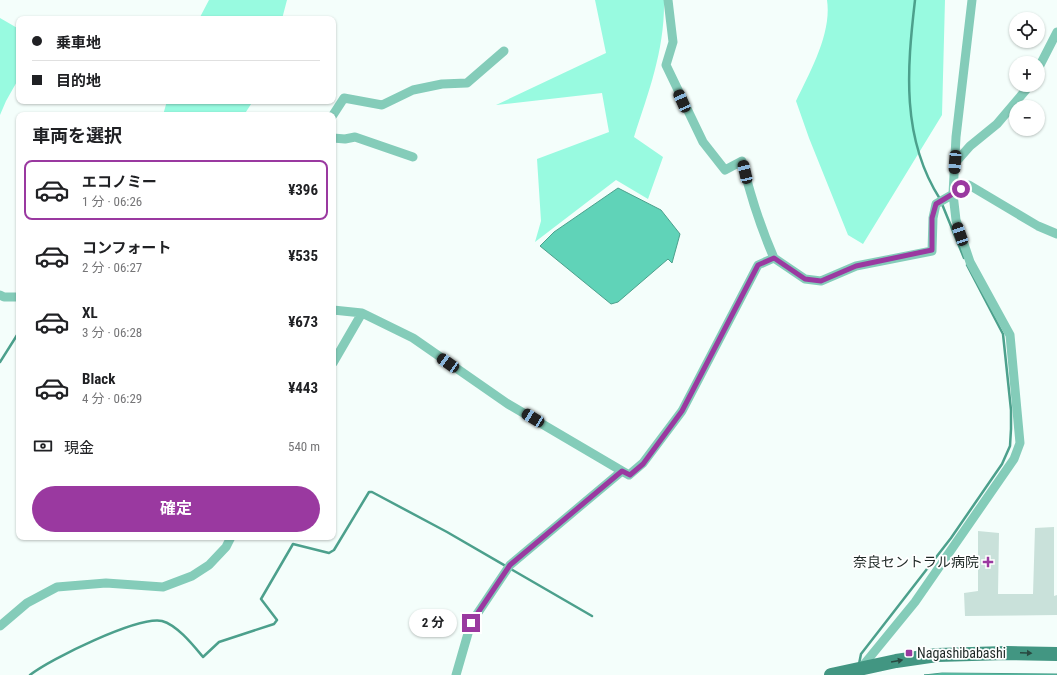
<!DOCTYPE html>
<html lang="ja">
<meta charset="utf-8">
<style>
:root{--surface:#fff;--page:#f6f6f6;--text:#202124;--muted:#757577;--line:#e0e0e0;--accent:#9a39a0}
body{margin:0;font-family:"Roboto Condensed","Noto Sans JP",sans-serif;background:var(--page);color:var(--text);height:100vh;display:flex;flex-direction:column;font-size:15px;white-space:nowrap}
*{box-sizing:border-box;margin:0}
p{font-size:13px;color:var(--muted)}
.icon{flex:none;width:22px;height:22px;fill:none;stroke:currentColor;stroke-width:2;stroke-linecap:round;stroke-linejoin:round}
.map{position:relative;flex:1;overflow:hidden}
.details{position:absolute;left:16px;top:112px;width:320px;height:428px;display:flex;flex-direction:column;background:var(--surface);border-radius:8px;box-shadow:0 1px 3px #0004}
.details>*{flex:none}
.guide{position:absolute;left:16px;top:16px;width:320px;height:88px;border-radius:8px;box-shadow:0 1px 3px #0004;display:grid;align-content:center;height:88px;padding:0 16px;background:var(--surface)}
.buttons{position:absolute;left:1009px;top:12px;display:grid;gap:8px}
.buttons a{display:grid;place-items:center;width:36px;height:36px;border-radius:50%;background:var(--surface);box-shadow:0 1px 3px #0004;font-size:20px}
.end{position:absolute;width:18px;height:18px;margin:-9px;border:5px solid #9a39a0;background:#fff;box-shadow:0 0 0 2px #fff}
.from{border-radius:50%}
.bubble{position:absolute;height:28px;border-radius:14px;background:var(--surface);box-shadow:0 1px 3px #0004;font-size:13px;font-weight:700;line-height:28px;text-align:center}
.car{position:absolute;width:12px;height:24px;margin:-12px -6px;border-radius:5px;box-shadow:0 0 3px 1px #0007;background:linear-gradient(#222 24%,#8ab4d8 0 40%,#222 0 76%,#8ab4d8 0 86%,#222 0)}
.guide b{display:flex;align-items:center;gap:14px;height:38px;font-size:15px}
.guide b+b{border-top:1px solid var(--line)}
.guide i{width:10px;height:10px;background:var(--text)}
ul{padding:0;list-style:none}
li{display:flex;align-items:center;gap:12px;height:60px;margin:0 8px 6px;padding:0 8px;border:2px solid transparent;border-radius:8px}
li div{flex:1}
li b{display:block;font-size:15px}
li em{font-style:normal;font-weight:700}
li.active{border-color:var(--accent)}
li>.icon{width:36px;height:36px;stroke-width:1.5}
h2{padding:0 16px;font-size:18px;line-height:48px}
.pay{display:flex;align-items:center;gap:10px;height:44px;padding:0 16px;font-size:15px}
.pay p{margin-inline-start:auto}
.primary-button{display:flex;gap:8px;margin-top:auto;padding:8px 16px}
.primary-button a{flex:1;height:46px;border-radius:24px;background:var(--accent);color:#fff;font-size:16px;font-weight:700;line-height:46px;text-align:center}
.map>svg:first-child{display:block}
</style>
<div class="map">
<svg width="1057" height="675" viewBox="0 0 1057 675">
<rect width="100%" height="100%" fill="#f4fefb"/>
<path fill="#98fae0" d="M209,0H287L282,19H199Z
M595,0H664C665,49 649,91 634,137L663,157L648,199L616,180L535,242L541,221L537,159L609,132L602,93L496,105L606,53Z
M827,0H945L942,115L863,244L848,235L809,138L796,101C810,72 832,33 827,0Z
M0,18L19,29V78L6,101L0,115Z
M167,101H253L244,115H163Z"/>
<path fill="#60d3b8" stroke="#4ca08c" d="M618,188L661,210L680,234L672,263L668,259L618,302L611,304L540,246L554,232Z
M942,673L1057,674V675H924Z"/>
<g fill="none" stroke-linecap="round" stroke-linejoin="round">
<path stroke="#4ca08c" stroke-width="2.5" d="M915,0C907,69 901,138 940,199
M942,204L964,258
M0,362L19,332
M859,664L861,654L951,538L1002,464L1010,446L1011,429V410L1003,334L967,265
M30,675C50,659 138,616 162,621C177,625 193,645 203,657L219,642L274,624L277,620L261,599L293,544L329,553L334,550L369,492H372L447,532L592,616"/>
</g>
<path fill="#c9e1da" d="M1054,527V596L1057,595V615L965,616L964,593L978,591V531L999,533L998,594H1033L1035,528Z"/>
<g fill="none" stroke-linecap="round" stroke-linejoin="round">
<path stroke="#84ccb9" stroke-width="9" d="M668,0L673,42L666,65L703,142L725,170L742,161C750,194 760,226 774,258
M1038,69L1057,32
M333,115L344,98L382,105L413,90L442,84L467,83L504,51
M333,138L345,139L355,137L413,157
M955,163L970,146L997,124L1030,85
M0,295L4,297H19
M333,310L362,313L413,338L508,404L622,471
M333,363L362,313
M0,626L27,603L57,587L106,583L163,587L192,576L209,565L226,547L231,537
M861,668L915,602L1014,459L1020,443L1010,335L970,262L956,220L953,194L956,137L972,0
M456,675L471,623L510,565L622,471L629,475L643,463L682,411L758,265L774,258L805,279L821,281L856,266L932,251L933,218L936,204L969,185L1038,226L1057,234"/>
<path stroke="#429682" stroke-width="14" d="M831,675L896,661L937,655L1007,653L1057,654"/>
</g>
<defs><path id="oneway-solid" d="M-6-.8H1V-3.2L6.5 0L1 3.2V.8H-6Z"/></defs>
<g fill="#294941">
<use href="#oneway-solid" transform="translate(1026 653) rotate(2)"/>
<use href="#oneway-solid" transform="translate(897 661) rotate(-10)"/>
</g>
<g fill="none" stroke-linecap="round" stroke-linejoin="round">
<path stroke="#9a39a0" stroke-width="5" d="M471,623L510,565L622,471L630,475L643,464L682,411L758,265L774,258L805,279L821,281L856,266L932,250V218L936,204L961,189"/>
</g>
<g fill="#9a39a0" stroke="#fff" stroke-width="1.5">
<path d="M986 556h4v4h4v4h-4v4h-4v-4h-4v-4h4z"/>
<rect x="905" y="649" width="8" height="8" rx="2"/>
</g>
<g text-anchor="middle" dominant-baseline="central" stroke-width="3.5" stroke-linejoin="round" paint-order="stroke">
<g font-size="14" fill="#1e2825" stroke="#fff" text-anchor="end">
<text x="979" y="562">奈良セントラル病院</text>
<text x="917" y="653" text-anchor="start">Nagashibabashi</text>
</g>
</g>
</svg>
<div class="buttons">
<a><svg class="icon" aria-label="locate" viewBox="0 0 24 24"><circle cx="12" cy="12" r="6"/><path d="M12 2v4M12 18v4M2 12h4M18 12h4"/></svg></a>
<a>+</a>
<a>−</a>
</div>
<i class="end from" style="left:961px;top:189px"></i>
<i class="end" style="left:471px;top:623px"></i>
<div class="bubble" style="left:409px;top:609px;width:48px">2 分</div>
<i class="car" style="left:682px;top:101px;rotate:336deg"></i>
<i class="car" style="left:955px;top:162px;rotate:184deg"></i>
<i class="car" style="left:745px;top:172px;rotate:347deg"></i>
<i class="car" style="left:960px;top:234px;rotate:341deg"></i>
<i class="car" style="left:448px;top:363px;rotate:305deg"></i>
<i class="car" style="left:533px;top:418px;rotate:301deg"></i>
<div class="guide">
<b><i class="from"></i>乗車地</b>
<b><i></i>目的地</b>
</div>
<section class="details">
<h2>車両を選択</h2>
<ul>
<li class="active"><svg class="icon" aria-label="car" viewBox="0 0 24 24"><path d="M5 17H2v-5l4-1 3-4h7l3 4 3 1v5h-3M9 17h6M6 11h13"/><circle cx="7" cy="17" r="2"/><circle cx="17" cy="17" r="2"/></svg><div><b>エコノミー</b><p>1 分 · 06:26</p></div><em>¥396</em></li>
<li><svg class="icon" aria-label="car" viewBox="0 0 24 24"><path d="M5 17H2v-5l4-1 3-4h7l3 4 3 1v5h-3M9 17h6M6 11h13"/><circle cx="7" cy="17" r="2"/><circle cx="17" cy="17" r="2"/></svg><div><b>コンフォート</b><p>2 分 · 06:27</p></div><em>¥535</em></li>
<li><svg class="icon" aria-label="car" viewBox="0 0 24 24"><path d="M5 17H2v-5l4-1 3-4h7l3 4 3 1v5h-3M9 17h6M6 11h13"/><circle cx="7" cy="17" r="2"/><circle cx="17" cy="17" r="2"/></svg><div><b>XL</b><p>3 分 · 06:28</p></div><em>¥673</em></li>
<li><svg class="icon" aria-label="car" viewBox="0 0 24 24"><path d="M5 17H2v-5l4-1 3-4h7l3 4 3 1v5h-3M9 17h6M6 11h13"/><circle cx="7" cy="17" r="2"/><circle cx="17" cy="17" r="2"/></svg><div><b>Black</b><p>4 分 · 06:29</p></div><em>¥443</em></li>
</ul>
<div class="pay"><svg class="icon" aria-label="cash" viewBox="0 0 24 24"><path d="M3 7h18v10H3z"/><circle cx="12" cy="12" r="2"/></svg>現金<p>540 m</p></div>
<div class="primary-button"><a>確定</a></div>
</section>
</div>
